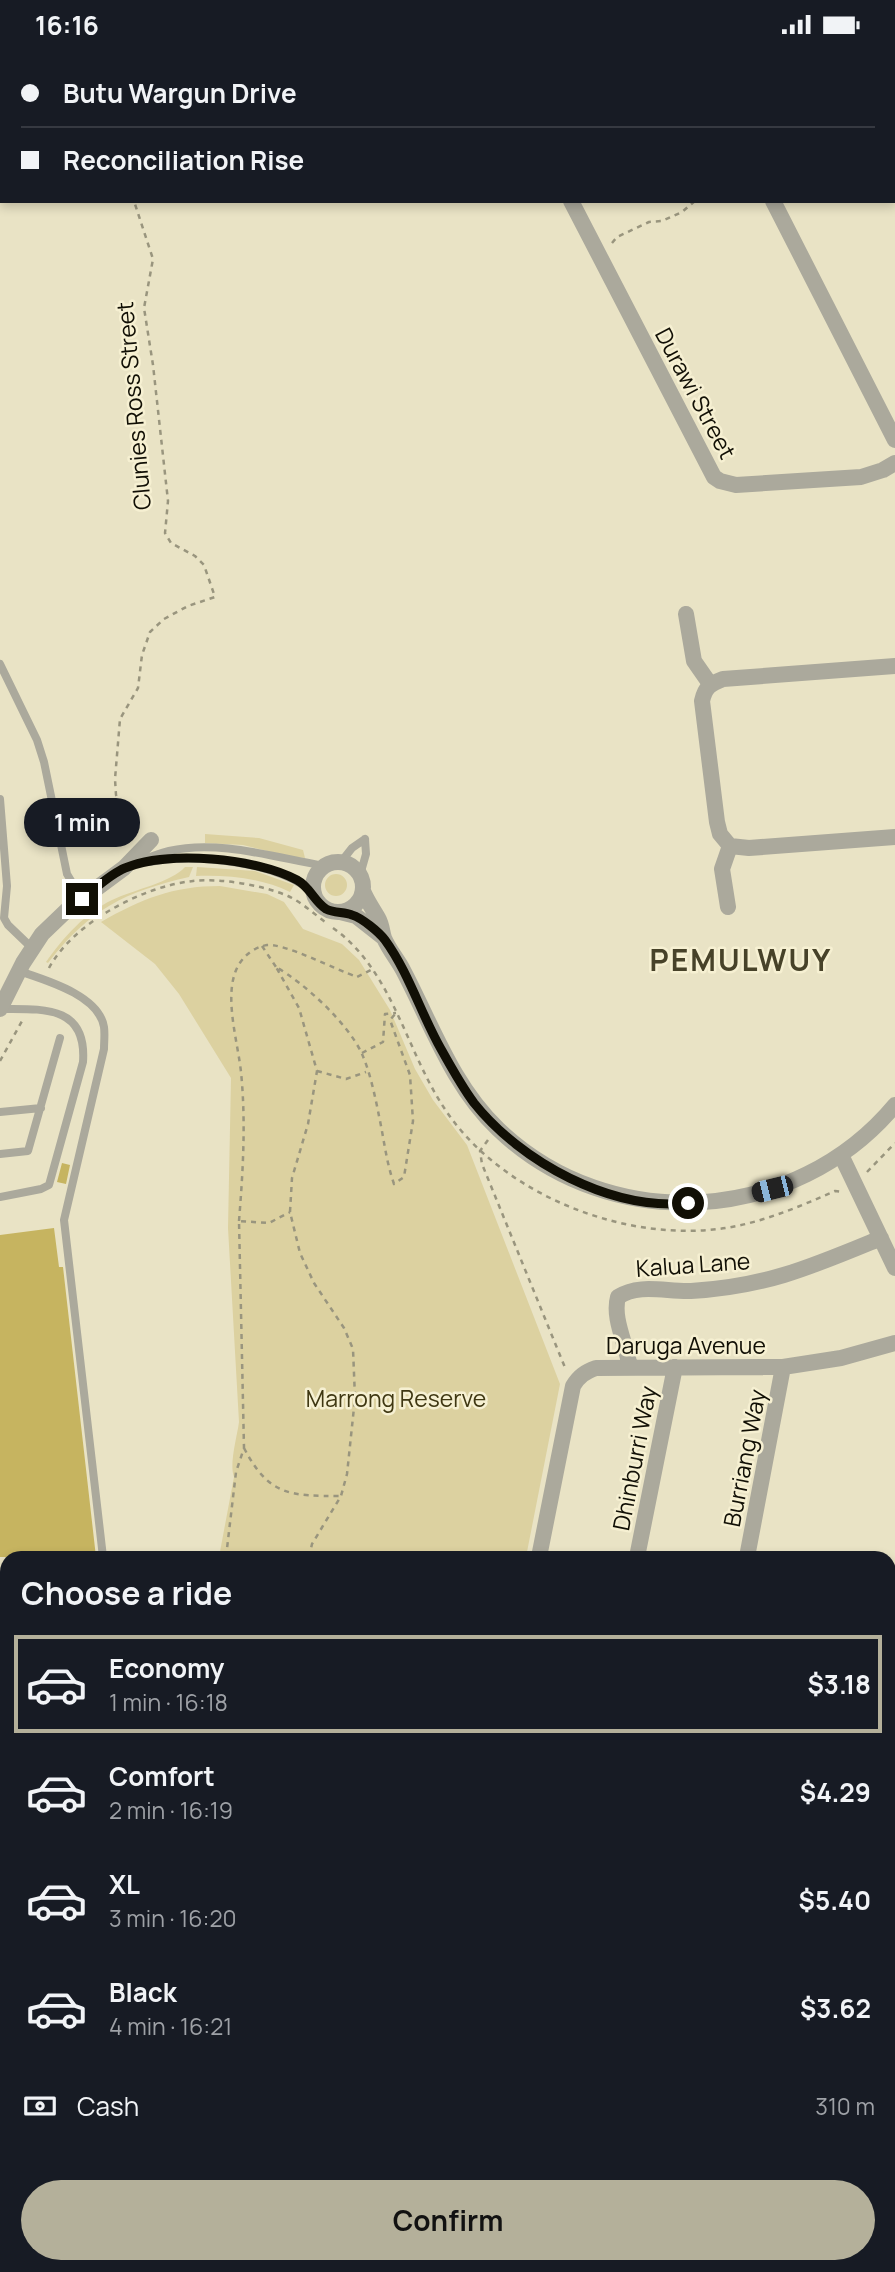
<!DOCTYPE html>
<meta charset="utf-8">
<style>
:root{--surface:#171b24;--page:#20242c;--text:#f1f3f6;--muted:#9ea1a6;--line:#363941;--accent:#b4b09a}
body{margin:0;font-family:Manrope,sans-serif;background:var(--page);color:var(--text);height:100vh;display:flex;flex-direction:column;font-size:26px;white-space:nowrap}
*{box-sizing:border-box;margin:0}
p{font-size:23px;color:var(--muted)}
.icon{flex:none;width:38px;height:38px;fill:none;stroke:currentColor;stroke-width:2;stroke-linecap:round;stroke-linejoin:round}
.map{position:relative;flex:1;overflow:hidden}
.sheet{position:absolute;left:0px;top:1502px;width:896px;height:723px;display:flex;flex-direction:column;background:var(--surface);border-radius:21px 21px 0 0;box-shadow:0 4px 10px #0003}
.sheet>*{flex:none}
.top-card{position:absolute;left:0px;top:0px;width:896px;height:154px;box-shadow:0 4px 10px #0003;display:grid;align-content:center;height:154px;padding:0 21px;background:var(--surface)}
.end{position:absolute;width:32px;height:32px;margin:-16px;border:9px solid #110f05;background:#fff;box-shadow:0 0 0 4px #fff}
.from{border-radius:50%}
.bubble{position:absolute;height:49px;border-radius:24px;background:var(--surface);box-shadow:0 4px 10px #0003;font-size:23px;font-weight:700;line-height:49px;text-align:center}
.car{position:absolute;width:21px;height:42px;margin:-21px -10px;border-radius:9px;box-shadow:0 0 5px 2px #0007;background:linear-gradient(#222 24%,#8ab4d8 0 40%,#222 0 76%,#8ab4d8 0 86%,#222 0)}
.top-card b{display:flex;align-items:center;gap:24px;height:66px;font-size:26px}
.top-card b+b{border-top:2px solid var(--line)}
.top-card i{width:18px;height:18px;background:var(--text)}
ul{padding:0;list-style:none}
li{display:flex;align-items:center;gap:21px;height:98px;margin:0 14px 10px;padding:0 7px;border:4px solid transparent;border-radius:0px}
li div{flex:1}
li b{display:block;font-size:26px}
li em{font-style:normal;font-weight:700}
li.current{border-color:var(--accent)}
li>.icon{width:63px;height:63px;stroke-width:1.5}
h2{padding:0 21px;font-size:32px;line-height:84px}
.pay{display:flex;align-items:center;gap:18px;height:77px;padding:0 21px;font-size:26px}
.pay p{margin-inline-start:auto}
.button{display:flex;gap:14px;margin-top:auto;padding:14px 21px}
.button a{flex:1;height:80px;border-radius:42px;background:var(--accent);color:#111;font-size:28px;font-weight:700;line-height:80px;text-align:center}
.status{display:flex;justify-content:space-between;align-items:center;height:49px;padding:0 35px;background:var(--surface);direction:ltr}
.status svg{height:19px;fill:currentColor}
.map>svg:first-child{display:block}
</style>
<div class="status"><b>16:16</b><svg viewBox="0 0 49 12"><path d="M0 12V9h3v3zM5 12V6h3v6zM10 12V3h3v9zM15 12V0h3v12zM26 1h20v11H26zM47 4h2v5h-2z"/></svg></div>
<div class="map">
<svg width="895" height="2223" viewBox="0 0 895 2223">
<rect width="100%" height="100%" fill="#e9e3c5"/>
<path fill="#dcd1a0" d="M205,785L259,789L303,801L305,809L287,807L243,796L205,794Z
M185,818H193L189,828C124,843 90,860 48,914L46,913C63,889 85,864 112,851C133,841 172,833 185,818Z
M197,818L255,822L294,836L290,843C261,829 229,826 196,827Z
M325 836a11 11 0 1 1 22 0a11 11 0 1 1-22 0Z
M220,837L267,845L284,853L303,880L342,895L359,911L390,961L415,1020L433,1051L467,1096L560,1335L526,1508H219L234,1428C229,1415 237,1388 239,1373L228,1179L231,1029L179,945L155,915L101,873C141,850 173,837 220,837Z
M453,2217H633L632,2223H456Z"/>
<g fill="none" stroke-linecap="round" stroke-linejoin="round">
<path stroke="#9b8933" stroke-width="5" d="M0,2163L7,2166
M101,2217L112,2223"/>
</g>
<path fill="#c6b460" d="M62,1114L70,1116L66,1135L57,1133Z
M54,1179L59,1218H63L96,1508H0V1186Z"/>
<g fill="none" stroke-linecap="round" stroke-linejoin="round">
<path stroke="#99957e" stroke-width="2.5" stroke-dasharray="5 5" stroke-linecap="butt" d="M612,194L617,188L649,173L662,172L682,163L695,152
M121,756L116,746L115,730L120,670L138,639L142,606L150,583L164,570L188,557L215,548L204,516L195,507L171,494L165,484L168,452L153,316L144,259L153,210L134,152
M333,879C391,920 405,997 441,1054C493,1139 610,1189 708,1181C752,1178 794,1160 835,1142L842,1143
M262,897L276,918
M49,919C73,874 143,837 193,832C221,829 262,836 288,847C303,854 315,866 328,875
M362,1004L383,993L385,965L396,964
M0,1012L22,972
M317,1022L346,1030L366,1023
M488,1091L480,1102L482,1115L566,1321
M867,1123L895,1094
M239,1172C243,1122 246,1073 241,1023C238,995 226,955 234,927C238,912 250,899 267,896C284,894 337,921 357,928L373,920
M244,1399C269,1447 290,1447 341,1447
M226,1508L236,1423L244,1399L239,1172L269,1174L290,1163
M309,1508L312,1495L341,1447L347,1425L355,1349L353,1300L344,1279L314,1234L300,1204L290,1163L292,1129L308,1075L317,1022L299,959L276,918C304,934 348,974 362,1005C370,1023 375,1047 379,1067C384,1090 386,1112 394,1135L404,1128L413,1072L410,1026L390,971L396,964
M580,2223L581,2217"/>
<path stroke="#aba99c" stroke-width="8" d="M0,615L37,691L44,713L67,825L82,850
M0,750L7,837L4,869L8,876L33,900
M151,813C190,803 289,814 314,846
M341,813L352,799L365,790
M134,815C145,810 157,805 169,802C219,790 276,809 325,817
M360,826L366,805L365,790
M19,922C45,931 99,946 104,978C105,985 104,993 104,1000L64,1171L103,1508
M0,960C43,960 87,956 83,1013L49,1136L41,1140L0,1148
M0,1063L41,1059
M0,1105L28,1102L60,989
M0,1833L7,1832
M744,2223L745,2217"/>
<path stroke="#aba99c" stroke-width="16" d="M125,0V2
M492,0L493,2
M695,0L696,2
M894,46H895
M571,152L714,428L720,432L736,436L861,428L883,421L895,414
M773,152L895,391
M686,565L694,612L710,635
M895,617L723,630C710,635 705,638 702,652L717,773L720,785L730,797L749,799L895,788
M313 838a25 25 0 1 1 50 0a25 25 0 1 1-50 0Z
M363,842C367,852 373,860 378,869C382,876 382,883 384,889C389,901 398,911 403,921C432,976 452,1036 498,1080C611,1188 796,1175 895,1056
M728,858L722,820L730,797
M340,863L356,867L384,889
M0,960L23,914L42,885L66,862L124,819L151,791
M841,1106L895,1219
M630,1319C627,1296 612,1270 618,1248C639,1234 666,1243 691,1242C766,1238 813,1217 881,1189
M539,1508L573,1337C579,1327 585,1323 596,1319L783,1318L841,1309L895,1294
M637,1508L675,1318
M747,1508L783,1318
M889,1569H895
M889,1748L890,1741
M889,1771L893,1923
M889,2095H895
M641,2223L642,2217"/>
</g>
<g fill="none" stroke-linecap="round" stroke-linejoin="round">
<path stroke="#110f05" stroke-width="9" d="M82,850C95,840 110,825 125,819C168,801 257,809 297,831C310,838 314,852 326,860C334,864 344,863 352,866C362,869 379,883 385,891C409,924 421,965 441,1000C451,1018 462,1038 474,1054C521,1113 611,1162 688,1154"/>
</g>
<g text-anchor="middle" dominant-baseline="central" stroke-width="5" stroke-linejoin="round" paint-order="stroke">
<g font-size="23" fill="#110f05" stroke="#f6f0d2">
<text transform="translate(696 344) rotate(62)">Durawi Street</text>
<text transform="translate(133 357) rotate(-95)">Clunies Ross Street</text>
<text transform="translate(693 1215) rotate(-4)">Kalua Lane</text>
<text x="686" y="1296">Daruga Avenue</text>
<text transform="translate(634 1409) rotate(-79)">Dhinburri Way</text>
<text transform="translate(744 1409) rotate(-79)">Burriang Way</text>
</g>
<g font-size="23" fill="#3f3712" stroke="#f6f0d2">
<text x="396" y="1349">Marrong Reserve</text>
</g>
<g font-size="30" font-weight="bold" letter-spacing="2" fill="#474229" stroke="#f6f0d2">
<text x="741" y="910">PEMULWUY</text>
</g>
</g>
</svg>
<i class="end from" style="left:688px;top:1154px"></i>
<i class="end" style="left:82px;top:850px"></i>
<div class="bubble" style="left:24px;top:749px;width:116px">1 min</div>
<i class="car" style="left:772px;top:1140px;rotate:256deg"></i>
<div class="top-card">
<b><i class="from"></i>Butu Wargun Drive</b>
<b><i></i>Reconciliation Rise</b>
</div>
<section class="sheet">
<h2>Choose a ride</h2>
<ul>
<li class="current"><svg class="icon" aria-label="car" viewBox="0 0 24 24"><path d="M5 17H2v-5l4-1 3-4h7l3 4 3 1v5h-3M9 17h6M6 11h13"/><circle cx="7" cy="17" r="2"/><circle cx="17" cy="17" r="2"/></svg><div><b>Economy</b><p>1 min · 16:18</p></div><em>$3.18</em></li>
<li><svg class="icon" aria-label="car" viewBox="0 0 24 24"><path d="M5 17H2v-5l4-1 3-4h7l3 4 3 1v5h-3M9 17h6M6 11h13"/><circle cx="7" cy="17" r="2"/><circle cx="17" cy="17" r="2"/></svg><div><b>Comfort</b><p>2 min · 16:19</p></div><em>$4.29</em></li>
<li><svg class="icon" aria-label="car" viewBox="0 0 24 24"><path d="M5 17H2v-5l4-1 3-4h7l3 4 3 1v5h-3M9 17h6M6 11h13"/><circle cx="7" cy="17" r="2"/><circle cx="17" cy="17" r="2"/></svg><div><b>XL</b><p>3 min · 16:20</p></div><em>$5.40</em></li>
<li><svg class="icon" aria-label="car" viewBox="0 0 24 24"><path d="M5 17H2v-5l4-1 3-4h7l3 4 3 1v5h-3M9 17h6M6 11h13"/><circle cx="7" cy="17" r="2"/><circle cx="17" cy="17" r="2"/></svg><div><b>Black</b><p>4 min · 16:21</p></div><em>$3.62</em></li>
</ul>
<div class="pay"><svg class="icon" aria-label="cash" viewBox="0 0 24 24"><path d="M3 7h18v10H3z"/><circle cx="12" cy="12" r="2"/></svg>Cash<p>310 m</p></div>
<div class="button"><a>Confirm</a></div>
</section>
</div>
